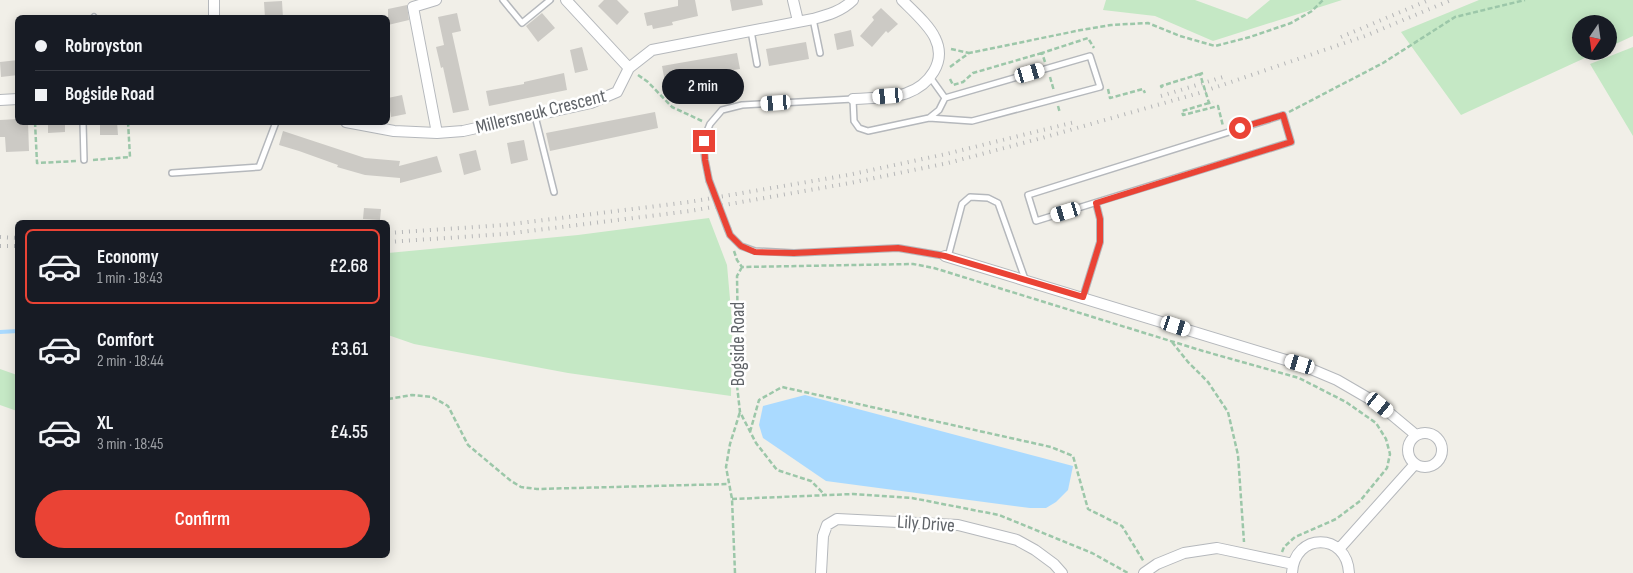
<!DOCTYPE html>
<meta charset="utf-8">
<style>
:root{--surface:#171b24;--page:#242831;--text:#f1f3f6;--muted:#9ea1a6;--line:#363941;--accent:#ea4335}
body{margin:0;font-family:"Sofia Sans Condensed",sans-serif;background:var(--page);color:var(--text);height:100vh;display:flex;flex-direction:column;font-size:19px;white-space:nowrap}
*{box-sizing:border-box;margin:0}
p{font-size:16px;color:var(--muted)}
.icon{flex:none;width:28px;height:28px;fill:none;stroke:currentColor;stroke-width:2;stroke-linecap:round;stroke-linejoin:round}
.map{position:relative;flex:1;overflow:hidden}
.sheet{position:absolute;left:15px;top:220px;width:375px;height:338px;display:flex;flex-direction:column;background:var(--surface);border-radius:8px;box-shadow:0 2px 12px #0003}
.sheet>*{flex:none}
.hud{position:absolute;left:15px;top:15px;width:375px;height:110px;border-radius:8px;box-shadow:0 2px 12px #0003;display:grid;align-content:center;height:110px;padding:0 20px;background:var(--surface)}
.needle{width:32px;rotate:193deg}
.controls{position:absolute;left:1572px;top:15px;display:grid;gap:10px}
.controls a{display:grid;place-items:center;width:45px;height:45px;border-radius:50%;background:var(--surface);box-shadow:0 2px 12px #0003;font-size:25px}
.end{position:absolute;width:22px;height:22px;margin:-11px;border:6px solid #ea4335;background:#fff;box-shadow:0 0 0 2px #fff}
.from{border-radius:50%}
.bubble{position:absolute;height:35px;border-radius:18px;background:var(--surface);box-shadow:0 2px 12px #0003;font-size:16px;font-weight:600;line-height:35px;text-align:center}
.car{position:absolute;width:15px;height:30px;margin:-15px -8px;border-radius:6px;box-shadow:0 0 4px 1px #0007;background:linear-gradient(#fff 24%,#345 0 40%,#fff 0 76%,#345 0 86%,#fff 0)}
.hud b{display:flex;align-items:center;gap:18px;height:48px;font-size:19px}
.hud b+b{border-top:1px solid var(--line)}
.hud i{width:12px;height:12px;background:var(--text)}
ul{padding:9px 0 0;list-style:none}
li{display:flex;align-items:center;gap:15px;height:75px;margin:0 10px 8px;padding:0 10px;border:2px solid transparent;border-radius:8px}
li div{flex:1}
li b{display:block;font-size:19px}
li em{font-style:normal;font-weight:600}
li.on{border-color:var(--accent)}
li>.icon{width:45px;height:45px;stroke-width:1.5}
.action{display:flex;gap:10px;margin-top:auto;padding:10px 20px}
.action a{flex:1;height:58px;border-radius:30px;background:var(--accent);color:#fff;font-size:20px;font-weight:600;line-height:58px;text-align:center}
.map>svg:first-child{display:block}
</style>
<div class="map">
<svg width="1633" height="573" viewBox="0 0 1633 573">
<rect width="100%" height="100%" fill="#f1efe8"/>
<path fill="#c5e8c5" d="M1106,0H1195L1247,19L1270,0H1342L1213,41L1155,16L1103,10Z
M1479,0H1633V36L1609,47V24H1581V51H1600L1461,115L1401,32Z
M1633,47V136L1590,64Z
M709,218L727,265L732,322L731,396L568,373L414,344L388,335V253L578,235Z
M0,369L17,375V411L0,405Z"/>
<path fill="#aadaff" d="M805,395L1073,466L1068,490L1056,502L1046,508H1030L826,481L763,438L759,425L763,406Z"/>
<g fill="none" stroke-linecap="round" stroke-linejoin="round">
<path stroke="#aadaff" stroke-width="4" d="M0,332L18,331"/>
</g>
<path fill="#cccac5" d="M604,0H617L629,12L617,25L598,6Z
M678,0H695L698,16L672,22L673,25L653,29L652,25L647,26L644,13L678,6Z
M730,0H762L763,5L732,11Z
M282,1L283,18H265L264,2Z
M407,5L409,20L388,25V9Z
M881,8L898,24L888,33L886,31L872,47L860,36L874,20L872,17Z
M457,13L461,31L452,33L469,110L453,113L443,67L441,68L436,47L444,45L438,17Z
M542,13L555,28L538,42L526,26Z
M851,30L854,46L837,50L834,34Z
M806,42L809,59L769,66L766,49Z
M582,47L588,70L575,73L570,50Z
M737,53L740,69L721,72V70L683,77L684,79L665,82L662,66Z
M18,60V75L1,77L0,62Z
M564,73L567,90L489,106L486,91L524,84V82Z
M402,95L406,114L391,117L388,98Z
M655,112L658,128L550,151L546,133Z
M18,119V122H28L29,151L6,152L5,137H0V120Z
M48,122H65V132L48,133Z
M100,122H117L118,135H100Z
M283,131L365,158L400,161L399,166L437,156L442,172L400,183V178L365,175L337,167L338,165L299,151L279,145Z
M524,140L528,160L511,164L507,143Z
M476,150L481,170L464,175L459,154Z
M364,208L381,209L380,220L363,219Z"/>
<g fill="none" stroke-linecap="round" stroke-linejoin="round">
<defs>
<path id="lane" d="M503,0L522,23L550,0
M93,18L94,17
M813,19L820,53
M751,31L757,64
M1283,115L1291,142L1036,221L1028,195Z
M535,116L554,192
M929,118L972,121L1100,87L1090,56L945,98
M83,122L84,160
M172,173L259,167L276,122
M709,180L705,160L703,141L710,124L722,110L742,105L853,99L854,121L859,128L868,131L929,118L939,110L945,98L930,77
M728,230L730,235L741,246L755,251L794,253L898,248L945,256
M948,257L962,204L970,197L988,198L998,203L1025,279
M1083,297L1100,242V219L1096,203"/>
<path id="street" d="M214,0V18
M436,0L413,7L437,133
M566,0L629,68
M793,0L798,21
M853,99C866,98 896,98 907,93C929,85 947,62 935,38C929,25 913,11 902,0
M0,100L18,99
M346,122L394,131L437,133L463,131L591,103L617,92L629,68L652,50L813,19C828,15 842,11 853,0
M945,256L1299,364L1337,380L1380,405L1416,435
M1408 450a17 17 0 1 1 34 0a17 17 0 1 1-34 0Z
M1339,549L1415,464
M821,573L823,536L827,525L837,519L958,525L1017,540L1035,550L1054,564L1062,573
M1144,573L1157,564L1184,553L1217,548L1293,564
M1292,573C1294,532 1347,532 1349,573"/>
</defs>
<use href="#lane" stroke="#b5b8bc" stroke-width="8"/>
<use href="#street" stroke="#b5b8bc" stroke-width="12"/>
<path stroke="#9cc7a9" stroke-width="2.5" stroke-dasharray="5 2.5" stroke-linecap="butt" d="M951,49L969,53
M1045,62L1042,53L1088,38L1094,48
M950,67L969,53L1081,30L1111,25L1148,23L1180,36L1215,46L1250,37L1291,23L1312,11L1323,0
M638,75L648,82L672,107L702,121
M1050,77L1054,91
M950,79L953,85L963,82L973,73L1042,53
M1162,88L1161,86L1200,74
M1108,89L1110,98L1143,89L1145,93
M1209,103L1182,111L1183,115L1218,106L1223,126
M1058,106L1060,113
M1289,112L1383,63L1455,17L1525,0
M35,122L37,163L77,161
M93,160L130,157L128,122
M734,251L737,260L742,267L913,264L934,268L1203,351L1299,378L1346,402L1376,423L1386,439L1390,454L1387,468L1360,501L1336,519L1295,537L1284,547L1282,552
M742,267L737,276L738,340L735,368L740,412L756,443L777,470L811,481L825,495
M1172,342L1188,362L1208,382L1228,412L1238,455L1244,542
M388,399L412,395L432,397L448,406L468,445L511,481L521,487L537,489L729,484
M750,432L759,400L782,387L1051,447L1073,456L1088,509L1122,526L1144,562
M732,499L853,494L912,498L999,515L1092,553L1128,573
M735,573L732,499L726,467L730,444L740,412"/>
<use href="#lane" stroke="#fff" stroke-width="5"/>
<use href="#street" stroke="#fff" stroke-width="10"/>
<path stroke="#b6b7b8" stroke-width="4" stroke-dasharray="1 6" stroke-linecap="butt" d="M1341,37L1429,0
M1161,96L1223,77
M388,233L504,225L689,202L848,175L946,154L1075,122
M0,237L18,238
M388,242L505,234L690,211L850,183L948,163L1042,138L1199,93L1365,36L1451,0
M0,246H18"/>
<defs>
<path id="lane-bridge" d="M709,180L728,230"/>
</defs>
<use href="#lane-bridge" stroke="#b5b8bc" stroke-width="8" stroke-linecap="butt"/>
<path stroke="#9cc7a9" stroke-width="2.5" stroke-dasharray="5 2.5" stroke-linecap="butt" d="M1203,73L1200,74L1209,103L1213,102"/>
<use href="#lane-bridge" stroke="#fff" stroke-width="5"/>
</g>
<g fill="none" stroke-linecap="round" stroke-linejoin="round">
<path stroke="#ea4335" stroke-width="6" d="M704,141L705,160L709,180L730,235L741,246L755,252L794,253L898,248L945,256L1083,297L1100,242V219L1096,203L1291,142L1283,115L1240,128"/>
</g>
<g text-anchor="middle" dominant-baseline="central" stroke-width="5" stroke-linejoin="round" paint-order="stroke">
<g font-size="19" fill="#5f6368" stroke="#fff">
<text transform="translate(541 112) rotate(-14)">Millersneuk Crescent</text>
<text transform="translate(738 344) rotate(-90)">Bogside Road</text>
<text transform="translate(926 524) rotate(4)">Lily Drive</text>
</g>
</g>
</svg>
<div class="controls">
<a><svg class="needle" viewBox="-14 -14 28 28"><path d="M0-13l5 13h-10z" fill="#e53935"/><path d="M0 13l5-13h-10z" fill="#9ea1a6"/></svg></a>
</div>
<i class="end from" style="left:1240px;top:128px"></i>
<i class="end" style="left:704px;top:141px"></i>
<div class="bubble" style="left:662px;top:69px;width:82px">2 min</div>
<i class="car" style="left:1030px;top:73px;rotate:74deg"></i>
<i class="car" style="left:888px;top:96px;rotate:265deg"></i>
<i class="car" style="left:776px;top:103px;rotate:266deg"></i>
<i class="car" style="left:1066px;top:212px;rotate:253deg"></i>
<i class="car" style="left:1176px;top:326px;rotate:108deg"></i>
<i class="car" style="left:1300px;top:364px;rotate:287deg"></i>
<i class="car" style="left:1380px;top:405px;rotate:129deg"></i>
<div class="hud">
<b><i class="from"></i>Robroyston</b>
<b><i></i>Bogside Road</b>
</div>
<section class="sheet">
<ul>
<li class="on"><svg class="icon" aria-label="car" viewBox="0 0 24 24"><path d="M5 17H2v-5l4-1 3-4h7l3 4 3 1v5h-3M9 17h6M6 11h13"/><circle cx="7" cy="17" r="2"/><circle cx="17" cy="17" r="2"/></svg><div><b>Economy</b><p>1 min · 18:43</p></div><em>£2.68</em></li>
<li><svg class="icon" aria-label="car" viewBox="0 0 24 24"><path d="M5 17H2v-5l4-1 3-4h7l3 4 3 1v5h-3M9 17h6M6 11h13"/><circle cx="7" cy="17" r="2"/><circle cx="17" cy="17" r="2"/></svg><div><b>Comfort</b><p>2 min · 18:44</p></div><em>£3.61</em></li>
<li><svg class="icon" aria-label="car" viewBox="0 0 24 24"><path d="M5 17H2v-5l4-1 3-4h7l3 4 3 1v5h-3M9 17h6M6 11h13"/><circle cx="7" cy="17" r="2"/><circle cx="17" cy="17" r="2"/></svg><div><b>XL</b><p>3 min · 18:45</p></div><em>£4.55</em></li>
</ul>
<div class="action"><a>Confirm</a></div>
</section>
</div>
